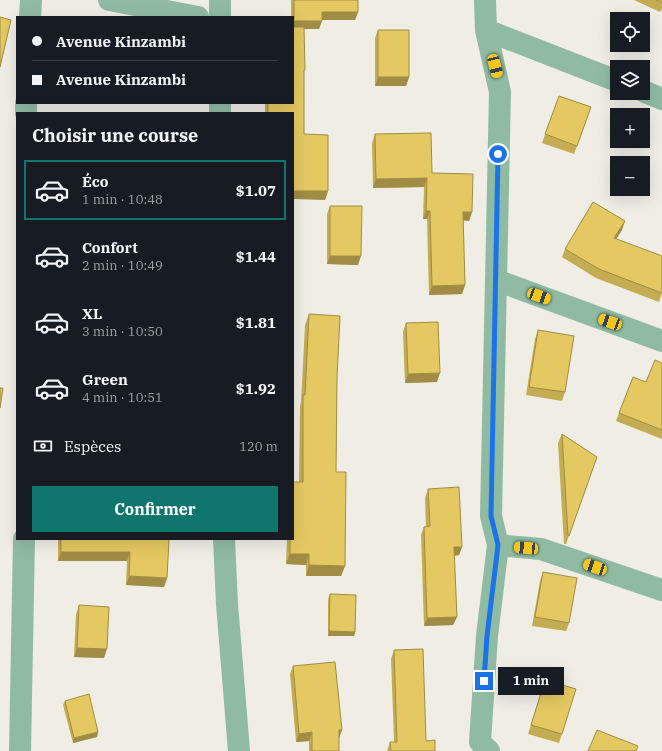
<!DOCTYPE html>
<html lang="fr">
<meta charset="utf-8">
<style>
:root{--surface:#171b24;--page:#242831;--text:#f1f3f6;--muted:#9ea1a6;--line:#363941;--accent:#0f766e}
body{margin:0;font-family:"IBM Plex Serif",serif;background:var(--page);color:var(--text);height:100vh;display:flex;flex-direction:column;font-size:15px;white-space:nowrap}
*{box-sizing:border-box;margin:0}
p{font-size:13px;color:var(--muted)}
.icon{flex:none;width:22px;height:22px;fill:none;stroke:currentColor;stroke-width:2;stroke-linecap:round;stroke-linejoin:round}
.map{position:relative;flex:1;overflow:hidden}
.sheet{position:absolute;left:16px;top:112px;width:278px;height:428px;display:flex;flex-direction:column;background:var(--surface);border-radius:0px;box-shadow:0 4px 16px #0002}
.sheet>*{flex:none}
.top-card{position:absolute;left:16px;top:16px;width:278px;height:88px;border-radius:0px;box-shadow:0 4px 16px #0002;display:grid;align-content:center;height:88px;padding:0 16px;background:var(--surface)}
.tools{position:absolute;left:610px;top:12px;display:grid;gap:8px}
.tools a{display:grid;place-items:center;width:40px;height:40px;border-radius:0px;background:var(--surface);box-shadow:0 4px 16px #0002;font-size:20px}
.end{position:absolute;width:18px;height:18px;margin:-9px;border:5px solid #1a73e8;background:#fff;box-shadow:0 0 0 2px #fff}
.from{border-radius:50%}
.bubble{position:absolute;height:28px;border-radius:0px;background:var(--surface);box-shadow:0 4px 16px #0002;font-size:13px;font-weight:800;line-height:28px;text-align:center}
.car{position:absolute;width:12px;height:24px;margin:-12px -6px;border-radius:5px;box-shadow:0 0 3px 1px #0007;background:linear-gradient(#f5c518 24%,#345 0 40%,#f5c518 0 76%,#345 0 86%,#f5c518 0)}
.top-card b{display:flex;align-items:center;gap:14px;height:38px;font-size:15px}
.top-card b+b{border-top:1px solid var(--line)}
.top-card i{width:10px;height:10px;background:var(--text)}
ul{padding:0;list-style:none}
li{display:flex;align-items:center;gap:12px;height:60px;margin:0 8px 6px;padding:0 8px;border:2px solid transparent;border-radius:0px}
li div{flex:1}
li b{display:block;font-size:15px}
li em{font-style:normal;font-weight:800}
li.on{border-color:var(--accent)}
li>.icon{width:36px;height:36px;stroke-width:1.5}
h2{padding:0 16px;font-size:18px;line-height:48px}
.pay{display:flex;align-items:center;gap:10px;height:44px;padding:0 16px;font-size:15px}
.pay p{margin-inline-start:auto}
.button{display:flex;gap:8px;margin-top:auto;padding:8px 16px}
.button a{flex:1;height:46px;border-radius:0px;background:var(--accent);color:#fff;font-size:16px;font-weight:800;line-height:46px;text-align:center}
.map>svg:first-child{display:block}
</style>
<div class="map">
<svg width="662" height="751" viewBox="0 0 662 751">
<rect width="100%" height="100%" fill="#efede4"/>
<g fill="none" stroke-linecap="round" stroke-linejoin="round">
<path stroke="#90bba3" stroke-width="22" d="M109,0L198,17
M220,0V17
M485,0L486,30L500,92L491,516L498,545L487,636L480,742L489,751
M30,17L31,0
M486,30L617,81
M643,91L662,99
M26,103V113
M220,113V103
M496,280L662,341
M224,539L227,604L239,751
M498,545L541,549L662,590
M20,751L24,539"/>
</g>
<path fill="#c4ac53" d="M291,0H358V12L355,20H322L319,29H304V134L328,191L325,200L293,113H265V103H293V17H291Z
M634,0H662V9L660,12Z
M378,30L409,77L406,86H375V38Z
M559,96L591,107L574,154L542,143Z
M375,134L432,173L472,212L469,221L463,220L465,285L462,294L429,295L427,219H423L424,187L373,188L372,143Z
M330,206L358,265L327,264V214Z
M622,230L616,239L662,293L659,302L596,278L562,257L565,249Z
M309,314L337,378L336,472L345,566L341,576H306V565L286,564L287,539H293L299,482L300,406L301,402L305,325Z
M406,323L437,382L405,383L403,332Z
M538,330L565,392L562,401L526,395L535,339Z
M662,363V439L616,421L619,413Z
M562,434L597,457L566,544H564L558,443Z
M428,489L462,547L459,555L454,556L457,617L453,625L424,626L421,535L424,527H426L425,498Z
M58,539H169L167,578L164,587L126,585L127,561H58Z
M543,572L569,623L566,631L532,626L540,581Z
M330,594L355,632L354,636H328V599Z
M79,605L104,658L74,657L76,614Z
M394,650L426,741L435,751H387L390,742H394L391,659Z
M293,666L342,730L339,738V751H309V741L296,742L290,674Z
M545,680L562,734L559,743L528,734Z
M65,701L98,732L97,737L73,743L63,705Z"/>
<path fill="#a08c44" d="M322,12H358L355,20H319Z
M294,21H322L319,29H293V24Z
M378,77H409L406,86H375Z
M427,178L424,187L373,188L376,179Z
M293,191H328L325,200L293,199Z
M426,211H430L427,219H423Z
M463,212H472L469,221L460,220Z
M625,221L622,230L611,247L614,238Z
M330,256H361L358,265L327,264Z
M465,285L462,294L429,295L432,286Z
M440,373L437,382L405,383L408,374Z
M454,547H462L459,555L451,556Z
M61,552H130L127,561H58Z
M290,554H309L306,565L286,564Z
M309,565L345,566L341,576H306Z
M129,576L167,578L164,587L126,585Z
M457,617L453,625L424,626L427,618Z
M329,631L355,632L354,636H328Z
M77,648L107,649L104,658L74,657Z
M339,730H342L339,738Z
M98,732L97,737L73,743L74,738Z
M312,732L309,741L296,742L299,734Z"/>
<path fill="#e4c861" stroke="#a08c44" d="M294,0H358V12H322V21H294Z
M656,0H662V3Z
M0,17L11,20L0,67Z
M293,27H304L305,70H304V134L328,135V191H293V113H268V103H293Z
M378,30H409V77H378Z
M559,96L591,107L577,146L545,134Z
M431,133L432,173L473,174L472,212H463L465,285L432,286L430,211H426L427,178L376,179L375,134Z
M593,202L625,221L614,238L662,256V293L599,269L565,249Z
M330,206H362L361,256H330Z
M309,314L340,316L337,378L336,472H346L345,566L309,565V554H290V539H293V482H303V395H305Z
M438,322L440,373L408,374L406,323Z
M538,330L574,336L565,392L529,387Z
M655,360L662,363V430L619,413L633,377L646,382Z
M0,388H3L0,408Z
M562,434L597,457L569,536L568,535Z
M459,487L462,547H454L457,617L427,618L424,527L430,526L428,489Z
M61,539H169L167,578L129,576L130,552H61Z
M543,572L577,578L569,623L535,617Z
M330,594L356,595L355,632L329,631Z
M79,605L109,607L107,649L77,648Z
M423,649L426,741L435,740V751H391L390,742H397L394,650Z
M335,662L342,730H339V751H312V732L299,734L293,666Z
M545,680L576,689L562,734L531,725Z
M89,694L98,732L74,738L65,701Z
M597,730L638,746L636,751H588Z"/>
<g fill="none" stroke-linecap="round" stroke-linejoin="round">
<path stroke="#1a73e8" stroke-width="5" d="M484,681L487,636L498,545L491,516L498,154"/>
</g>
</svg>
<div class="tools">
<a><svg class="icon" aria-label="locate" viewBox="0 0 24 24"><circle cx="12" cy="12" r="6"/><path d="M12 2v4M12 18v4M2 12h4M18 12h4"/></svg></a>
<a><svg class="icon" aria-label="layers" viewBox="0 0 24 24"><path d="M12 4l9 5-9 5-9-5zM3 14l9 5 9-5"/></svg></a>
<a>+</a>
<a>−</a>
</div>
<i class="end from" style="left:498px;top:154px"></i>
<i class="end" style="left:484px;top:681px"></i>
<div class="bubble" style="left:498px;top:667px;width:66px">1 min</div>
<i class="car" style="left:495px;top:66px;rotate:166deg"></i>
<i class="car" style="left:539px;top:296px;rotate:110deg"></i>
<i class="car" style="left:610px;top:322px;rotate:290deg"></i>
<i class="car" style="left:526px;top:548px;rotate:275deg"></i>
<i class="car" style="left:595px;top:567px;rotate:289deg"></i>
<div class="top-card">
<b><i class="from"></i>Avenue Kinzambi</b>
<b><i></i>Avenue Kinzambi</b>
</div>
<section class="sheet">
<h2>Choisir une course</h2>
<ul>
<li class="on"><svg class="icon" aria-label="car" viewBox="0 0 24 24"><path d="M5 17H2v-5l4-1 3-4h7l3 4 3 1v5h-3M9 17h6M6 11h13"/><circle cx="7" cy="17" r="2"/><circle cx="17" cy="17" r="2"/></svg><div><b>Éco</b><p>1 min · 10:48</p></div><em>$1.07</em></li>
<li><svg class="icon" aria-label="car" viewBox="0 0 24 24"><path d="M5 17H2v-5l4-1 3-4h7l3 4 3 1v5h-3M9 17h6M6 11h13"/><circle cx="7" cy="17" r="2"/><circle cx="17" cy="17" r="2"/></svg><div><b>Confort</b><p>2 min · 10:49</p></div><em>$1.44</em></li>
<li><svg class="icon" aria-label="car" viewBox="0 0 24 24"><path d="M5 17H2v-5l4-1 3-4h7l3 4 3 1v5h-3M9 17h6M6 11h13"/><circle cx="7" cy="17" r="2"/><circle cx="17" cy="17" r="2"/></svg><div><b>XL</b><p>3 min · 10:50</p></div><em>$1.81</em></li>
<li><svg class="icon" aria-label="car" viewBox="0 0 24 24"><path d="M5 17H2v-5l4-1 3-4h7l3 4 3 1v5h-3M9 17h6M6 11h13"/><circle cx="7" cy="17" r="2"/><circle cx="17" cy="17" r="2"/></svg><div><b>Green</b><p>4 min · 10:51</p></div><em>$1.92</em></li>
</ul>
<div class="pay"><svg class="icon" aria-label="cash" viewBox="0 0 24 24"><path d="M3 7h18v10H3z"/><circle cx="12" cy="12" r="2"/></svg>Espèces<p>120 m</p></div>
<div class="button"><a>Confirmer</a></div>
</section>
</div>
